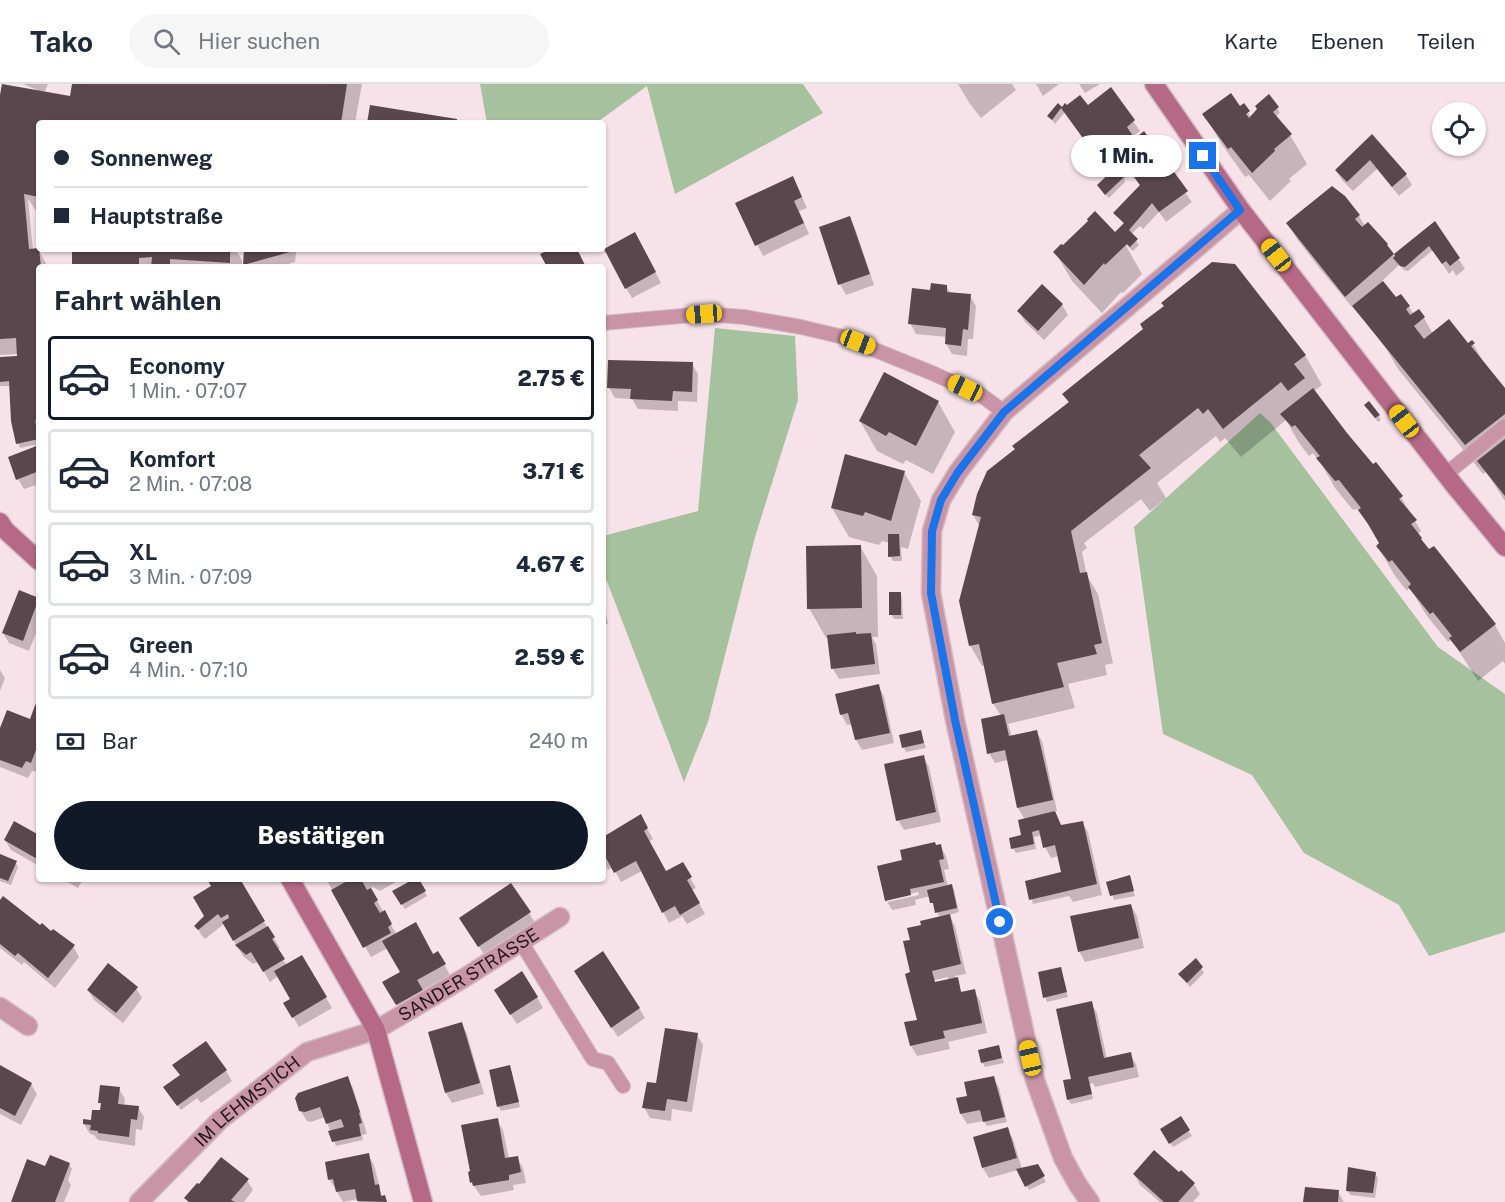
<!DOCTYPE html>
<html lang="de">
<meta charset="utf-8">
<style>
:root{--surface:#fff;--page:#f6f6f7;--text:#1f2937;--muted:#747a83;--line:#e0e1e3;--accent:#111827}
body{margin:0;font-family:"Public Sans",sans-serif;background:var(--page);color:var(--text);height:100vh;display:flex;flex-direction:column;font-size:22px;white-space:nowrap}
*{box-sizing:border-box;margin:0}
p{font-size:20px;color:var(--muted)}
.icon{flex:none;width:33px;height:33px;fill:none;stroke:currentColor;stroke-width:2;stroke-linecap:round;stroke-linejoin:round}
.map{position:relative;flex:1;overflow:hidden}
.panel{position:absolute;left:36px;top:180px;width:570px;height:618px;display:flex;flex-direction:column;background:var(--surface);border-radius:6px;box-shadow:0 2px 4px #0004}
.panel>*{flex:none}
.hud{position:absolute;left:36px;top:36px;width:570px;height:132px;border-radius:6px;box-shadow:0 2px 4px #0004;display:grid;align-content:center;height:132px;padding:0 18px;background:var(--surface)}
.tools{position:absolute;left:1432px;top:18px;display:grid;gap:12px}
.tools a{display:grid;place-items:center;width:54px;height:54px;border-radius:50%;background:var(--surface);box-shadow:0 2px 4px #0004;font-size:30px}
.end{position:absolute;width:27px;height:27px;margin:-14px;border:8px solid #1a73e8;background:#fff;box-shadow:0 0 0 3px #fff}
.from{border-radius:50%}
.bubble{position:absolute;height:42px;border-radius:21px;background:var(--surface);box-shadow:0 2px 4px #0004;font-size:20px;font-weight:800;line-height:42px;text-align:center}
.car{position:absolute;width:18px;height:36px;margin:-18px -9px;border-radius:8px;box-shadow:0 0 4px 2px #0007;background:linear-gradient(#f5c518 24%,#345 0 40%,#f5c518 0 76%,#345 0 86%,#f5c518 0)}
.hud b{display:flex;align-items:center;gap:21px;height:57px;font-size:22px}
.hud b+b{border-top:2px solid var(--line)}
.hud i{width:15px;height:15px;background:var(--text)}
ul{padding:0;list-style:none}
li{display:flex;align-items:center;gap:18px;height:84px;margin:0 12px 9px;padding:0 6px;border:3px solid var(--line);border-radius:6px}
li div{flex:1}
li b{display:block;font-size:22px}
li em{font-style:normal;font-weight:800}
li.selected{border-color:var(--accent)}
li>.icon{width:54px;height:54px;stroke-width:1.5}
h2{padding:0 18px;font-size:27px;line-height:72px}
.pay{display:flex;align-items:center;gap:15px;height:66px;padding:0 18px;font-size:22px}
.pay p{margin-inline-start:auto}
.cta{display:flex;gap:12px;margin-top:auto;padding:12px 18px}
.cta a{flex:1;height:69px;border-radius:36px;background:var(--accent);color:#fff;font-size:24px;font-weight:800;line-height:69px;text-align:center}
header{display:flex;align-items:center;gap:36px;box-sizing:border-box;height:84px;padding:0 30px;background:var(--surface);border-bottom:2px solid var(--line)}
header strong{font-size:28px}
nav{display:flex;gap:33px;margin-inline-start:auto;font-size:21px}
.search{width:420px;height:54px;background:var(--page);display:flex;align-items:center;gap:15px;box-sizing:border-box;padding:0 21px;border-radius:33px;color:var(--muted);font-size:22px}
.map>svg:first-child{display:block}
</style>
<header>
<strong>Tako</strong>
<div class="search"><svg class="icon" aria-label="search" viewBox="0 0 24 24"><circle cx="10" cy="10" r="6"/><path d="M15 15l6 6"/></svg>Hier suchen</div>
<nav><a>Karte</a><a>Ebenen</a><a>Teilen</a></nav>
</header>
<div class="map">
<svg width="1505" height="1118" viewBox="0 0 1505 1118">
<rect width="100%" height="100%" fill="#f8e2e9"/>
<path fill="#a6c19d" d="M480,0H803L823,29L675,110L647,2L596,39H487Z
M715,244L795,252L798,316L755,453L708,638L684,698L603,487V452L698,427Z
M1260,329L1270,338L1438,563L1505,610V848L1429,872L1399,821L1304,769L1252,691L1163,650L1134,443Z"/>
<path fill="#0003" fill-rule="evenodd" d="M23,0H48L44,9L71,14L73,0H362L355,39H39V131L28,115L33,166L38,165L48,183H39V345L37,346L39,360L20,364L18,359L11,302H0V274L18,273V270L0,271V19L37,6Z
M958,0H1012L1016,6L981,34L970,20Z
M1036,0H1059L1043,12Z
M1079,0H1100L1085,9Z
M1111,5L1140,47L1132,53L1134,57L1143,50L1192,118L1166,138L1159,128L1143,145L1140,142L1131,150L1139,161L1133,167L1125,160L1142,190L1123,209L1121,208L1102,229L1072,197L1055,168L1115,150L1124,140L1115,129L1141,103L1131,89L1124,95L1125,98L1109,114L1101,106L1128,74L1124,67L1118,70L1115,66L1100,77L1065,28L1055,40L1049,32L1058,21L1062,25L1086,24Z
M1243,21L1251,33L1277,24L1280,29L1275,33L1290,51L1307,80L1289,95L1291,97L1270,117L1249,91L1245,93L1221,59L1204,30L1240,24Z
M1372,52L1406,91L1412,101L1399,112L1377,85L1353,107L1342,96L1336,86Z
M798,104L807,124L799,127L809,150L763,172L737,120Z
M1359,132L1365,142L1387,161L1394,172L1435,139L1465,185L1456,192L1453,186L1449,190L1433,166L1408,187L1404,186L1399,181L1382,197L1396,215L1409,223L1414,231L1424,234L1433,250L1468,261L1472,258L1488,286L1505,306V417L1486,388L1483,390L1398,285L1387,266L1354,221L1352,223L1320,185L1297,155L1288,139Z
M849,134L855,144L874,201L846,211L840,200L821,144Z
M641,161L661,199L632,214L626,204Z
M73,165H235L242,176V183H74Z
M246,165H294L296,169L295,178L278,183H246Z
M946,202L951,210L970,212L976,222L973,255H968L967,272L952,270L946,260L947,253L916,250L910,239L932,208Z
M1062,221L1068,231L1044,256L1025,238L1019,227Z
M1305,271L1322,301L1313,308L1346,350L1401,413L1421,447L1417,451L1429,467L1434,464L1495,541L1505,559V580L1503,577L1478,597L1455,561L1451,556L1448,558L1427,532L1413,509L1409,504L1407,507L1395,492L1378,463L1380,460L1364,433L1357,425L1353,426L1335,404L1322,381L1313,369L1309,372L1299,359L1286,336L1241,373L1225,354L1220,358L1216,352L1157,399L1166,414L1150,427L1141,415L1084,459L1087,464L1082,468L1087,492L1098,510L1113,579L1105,581L1107,591L1068,600L1075,624L1008,640L1012,653L1036,647L1042,657L1057,727H1053L1061,743L1082,738L1088,748L1102,811L1073,818L1069,812L1033,820L1027,798L1063,796L1059,772L1051,774L1045,763L1042,751L1034,753L1036,765L1016,769L1013,764L1023,752L1025,736L1018,724L1008,676L995,679L989,669L1001,632L993,619L985,581L982,582L970,561L980,443L973,431L1069,319L1064,310Z
M692,280L698,290L697,318L678,317V327L638,325L632,315L615,314L609,304Z
M938,318L955,348L933,390L906,376L903,380L877,367L860,337Z
M1366,322L1378,331L1381,336L1378,338Z
M39,362V400L24,405L18,395Z
M904,388L921,417L908,465L901,463L902,477H893L890,472V459L882,457L879,461L849,453L832,424Z
M860,462L877,492L878,553H872L876,560L880,590L839,595L833,585L829,554H826L809,524Z
M20,508L39,515V541L29,567L9,559L3,549Z
M900,510L902,514L903,535H894L891,530Z
M603,514L608,540L603,541Z
M0,586L5,594L0,607Z
M878,602L884,612L894,659L862,666L856,656L852,640L847,641L841,630Z
M39,615V682L37,688L32,687L28,694L0,683V648L30,637Z
M920,647L926,664L906,668L904,664Z
M923,672L929,683L941,738L904,746L898,736Z
M640,732L653,755L648,758L665,789L682,780L696,804L692,806L705,830L687,840L682,832L669,839L642,787L621,798L613,783L608,786L603,778V754Z
M39,753V782L11,766L5,756Z
M936,762H940L946,772L949,785L944,786L948,803L951,802L954,806L959,828L949,831L955,842L966,890L955,892L962,909L974,907L980,917L987,949L948,958L950,965L917,972L911,962L919,937L912,890L911,857L940,834L930,812L915,816L916,821L892,826L886,816L904,777ZM918,808L919,811L887,818V815ZM948,893V896L935,899L934,896Z
M0,772L15,778L18,783L11,801L0,797Z
M1129,793L1135,812L1114,816L1108,799Z
M62,795H83L78,804Z
M208,795H238L280,864L277,866L287,882L302,873L332,924L299,943L285,920L292,916L278,892L270,898L258,878L253,880L243,872L224,840L205,855L202,852L196,842L206,832L213,803Z
M326,795H401L380,807L373,803L370,805L397,851L433,871L438,869L450,891L421,907L428,917L403,931L384,899L402,889L388,864L371,873Z
M417,795L427,812L405,825L394,808Z
M0,818L73,862L79,873L55,904L24,878L22,881L0,864Z
M1131,821L1137,832L1144,864L1085,878L1079,867Z
M529,829L535,839L485,872L467,844Z
M1196,876L1204,889L1190,903L1180,890Z
M1060,885L1068,913L1047,918L1045,913Z
M581,898L639,924L645,934L618,953Z
M136,904L142,914L123,939L94,916L88,906Z
M537,913L543,924L517,940L501,916Z
M1091,919L1097,929L1107,975L1130,970L1136,980L1139,993L1095,1003L1093,999L1090,1000L1093,1015L1071,1020L1068,1015Z
M462,940L467,950L484,1010L452,1019L446,1009L429,950Z
M697,951L703,961L692,1028L672,1025L671,1037L650,1034L644,1023Z
M998,963L1004,979L985,983L982,978Z
M174,981L226,987L232,997L201,1019L197,1014L181,1026L168,1008L181,992Z
M0,983L31,1000L37,1010L21,1041L0,1030Z
M511,987L520,1023L501,1027L499,1023Z
M347,994L353,1004L367,1050L362,1051L363,1056L336,1062L325,1033L311,1038L307,1037L300,1026Z
M993,994L999,1004L1007,1038L987,1042L984,1037L967,1040L961,1030L958,1016L969,1013Z
M119,1005L125,1015L124,1022L138,1023L144,1033L142,1046L136,1045L135,1062L98,1056L94,1051L90,1050L84,1040L92,1038L102,1028V1023L100,1018Z
M1180,1034L1192,1052L1173,1063L1162,1046Z
M497,1036L503,1046L509,1075L517,1074L523,1084L526,1099L513,1101L514,1106L481,1112L471,1098Z
M1007,1045L1013,1055L1022,1085L1037,1081L1046,1098L1029,1106L1018,1086L989,1094L983,1084Z
M368,1071L374,1081L382,1113H385L387,1118H359L358,1115L343,1118L330,1096L326,1079Z
M69,1080L72,1085L68,1096L71,1101L64,1118H12L49,1085Z
M1181,1088L1194,1100L1200,1110L1193,1118H1160L1140,1101L1134,1090H1179Z
M1375,1089L1378,1094L1375,1114L1350,1111L1347,1106Z
M247,1096L253,1106L244,1118H188L186,1114Z
M1338,1108L1344,1118H1304Z"/>
<path fill="#59474d" d="M2,0L70,12L72,0H347L341,39H39V113L24,110L29,165L39,164L41,183H39V335L35,336L39,355L16,360L11,337L9,297L0,298V273L17,272L16,254L0,255V11Z
M1111,3L1135,36L1127,43L1133,52L1115,66L1108,57L1093,68L1061,24L1052,36L1047,32L1058,19L1062,23L1065,19L1067,21L1080,11L1088,21Z
M1231,9L1240,22L1244,19L1250,27L1246,30L1249,34L1257,25L1255,22L1269,10L1279,23L1273,28L1292,50L1274,65L1275,67L1252,89L1231,63L1228,65L1202,30Z
M370,21L457,35V39H367Z
M1144,47L1188,107L1159,128L1152,119L1129,146L1138,155L1130,163L1127,160L1105,181L1104,179L1084,201L1053,168L1061,160L1063,161L1088,137L1087,135L1095,127L1115,148L1124,139L1113,129L1140,101L1128,85L1122,90L1124,93L1105,111L1097,101L1127,73L1122,65Z
M1372,50L1407,90L1392,103L1370,76L1347,98L1335,86Z
M793,92L802,113L794,117L804,139L755,162L735,119Z
M1332,102L1345,112L1360,131L1355,135L1362,143L1368,138L1388,160L1387,161L1394,170L1345,213L1286,139Z
M850,132L870,190L838,201L819,143Z
M1435,137L1460,174L1450,182L1446,177L1442,180L1429,162L1405,183L1400,182L1393,174L1395,172L1394,170Z
M635,148L656,188L625,205L604,165Z
M72,165H230V179L170,175V183H151L152,173L139,174V183H72Z
M244,165H290V168L243,181Z
M550,165H577L586,183H547L540,170Z
M1212,178L1235,180L1306,271L1294,280L1305,294L1288,307L1281,298L1223,345L1208,325L1203,330L1198,324L1139,371L1151,384L1071,447L1080,489L1087,488L1102,559L1094,561L1097,570L1057,579L1064,603L992,620L979,560L969,562L959,517L981,433L972,431L977,410L987,387L1015,365L1012,362L1069,318L1062,310L1143,245L1140,240L1164,222L1161,219Z
M1383,197L1396,213L1401,210L1410,222L1406,225L1410,231L1419,225L1425,233L1414,242L1424,255L1449,235L1468,259L1472,256L1475,259L1471,262L1505,304V330L1465,361L1352,222Z
M931,199L947,201V208L971,210L968,246L963,245L961,262L945,260L946,244L908,240L912,204L930,206Z
M1042,200L1063,220L1038,247L1017,227Z
M608,276L693,278L692,308L673,307L672,317L630,315L631,305L607,304Z
M884,288L939,317L916,362L889,348L886,352L859,337Z
M1313,304L1347,349L1373,380L1376,378L1403,412L1399,415L1417,436L1411,440L1422,454L1421,455L1429,465L1434,462L1496,540L1460,568L1449,554L1452,552L1433,528L1430,530L1408,503L1411,500L1392,476L1389,478L1376,462L1379,459L1368,440L1358,426L1361,424L1339,396L1335,397L1316,374L1320,372L1295,341L1292,343L1280,330Z
M1369,317L1380,331L1375,334L1364,321Z
M1505,355V412L1477,377Z
M39,361V387L16,396L8,373Z
M845,370L905,387L891,437L865,428L863,432L831,424Z
M888,450H899L900,472L888,473Z
M861,461L862,524L807,525L806,462Z
M19,506L39,514L23,557L2,549Z
M889,508H901V531H889Z
M856,548V550L871,549L875,580L831,585L827,551Z
M879,600L890,649L855,656L848,629L840,631L835,610Z
M39,611V658L31,679L26,677L22,684L0,676V644L7,626L30,635Z
M1004,630L1009,652L1037,646L1053,716L1017,724L1005,666L987,670L981,635Z
M921,646L924,659L902,664L899,651Z
M924,671L936,728L896,737L884,680Z
M1055,727L1061,741L1083,737L1097,800L1029,816L1025,797L1061,788L1055,761L1043,764L1039,746L1032,748L1034,760L1011,765L1009,754L1021,751L1018,736Z
M641,730L648,744L644,747L666,787L683,778L692,793L687,796L700,819L680,831L675,822L662,829L636,777L614,789L606,774L603,775V753Z
M14,737L39,751V776L4,756Z
M935,758L936,761L941,760L944,775L939,776L944,798L910,805L911,811L885,817L877,782L902,776L900,766Z
M0,770L17,777L8,797L0,794Z
M1130,791L1134,807L1110,812L1106,798Z
M207,795H240L265,837L233,857L222,838L229,834L228,830L221,834L218,830L198,846L194,842L204,832L193,813L211,802Z
M351,795H361L367,806L371,804L378,816L374,819L380,829L385,826L392,840L388,843L391,849L363,864L331,806Z
M414,795H419L426,807L401,821L392,807Z
M511,799L531,828L478,863L459,834Z
M952,800L957,824L935,829L933,819H930L927,806Z
M3,812L40,841L42,839L51,847L53,845L75,861L48,894L18,869L15,872L0,860V816Z
M1131,820L1139,854L1078,868L1070,832Z
M950,830L961,880L932,887L935,898L958,893L961,908L975,905L982,939L943,947L945,954L910,962L904,938L917,936L905,890L910,888L903,857L910,856L907,844L921,841L920,837Z
M416,838L433,870L438,867L446,880L417,896L423,906L396,921L382,898L400,888L382,857Z
M268,842L275,853L272,855L285,875L263,888L251,868L246,871L235,861Z
M603,867L640,924L611,944L574,887Z
M302,871L327,913L292,934L283,919L290,915L274,887Z
M1196,874L1203,883L1187,899L1178,890Z
M108,879L138,903L116,929L87,906Z
M1061,883L1067,908L1043,914L1038,888Z
M522,887L538,913L510,931L494,906Z
M1092,917L1104,974L1131,968L1134,983L1088,993L1092,1010L1067,1016L1063,996L1071,995L1056,925Z
M462,938L480,999L445,1009L428,948Z
M665,944L698,949L687,1018L667,1015L665,1027L642,1024L647,998L656,999Z
M206,957L227,986L177,1022L163,1003L180,991L172,981Z
M999,961L1002,974L981,979L978,966Z
M0,981L32,999L15,1032L0,1024Z
M510,981L519,1018L497,1023L489,986Z
M348,992L360,1028L359,1029L362,1039L359,1040L361,1052L332,1058L328,1047L344,1043L341,1035L326,1040L320,1023L305,1028L299,1027L295,1014L298,1009Z
M994,992L1005,1033L983,1038L980,1026L960,1030L956,1014L967,1012L964,998Z
M100,1001L120,1003L118,1020L139,1022L137,1036L131,1035L129,1053L98,1049V1047L90,1046L91,1041L83,1040V1035L91,1036L92,1026H100L101,1019H98Z
M1181,1032L1190,1046L1169,1060L1160,1045Z
M498,1034L505,1074L518,1072L521,1088L509,1091V1096L473,1102L472,1098L470,1099L468,1088L470,1087L461,1041Z
M1008,1043L1017,1074L982,1084L973,1053Z
M1154,1066L1179,1088L1181,1086L1195,1099L1178,1118H1164L1133,1090Z
M369,1069L375,1101L379,1100L381,1112L385,1111L387,1118L357,1117L355,1105L336,1108L333,1095L328,1096L325,1078Z
M50,1071L70,1079L55,1118H11L27,1075L45,1082Z
M221,1073L249,1095L231,1116L235,1118H189L184,1114L197,1099L199,1100Z
M1038,1080L1045,1092L1025,1103L1016,1085Z
M1348,1083L1376,1088L1373,1109L1346,1107Z
M1305,1103L1339,1106L1338,1118H1303Z"/>
<g fill="none" stroke-linecap="round" stroke-linejoin="round">
<defs>
<path id="lane" d="M603,239L704,230L744,233L801,243L843,253L932,289L981,311L1004,328
M1446,390L1505,342
M521,858L593,975L608,979L623,1002"/>
<g id="street">
<path d="M0,923L28,942"/>
<path id="s1" d="M139,1118L220,1036L307,968L376,946L464,894L560,833"/>
<path d="M1090,1118L1078,1101L1063,1074L1035,996L955,636L931,509L932,447L941,416L958,388L1004,328L1241,126"/>
</g>
<path id="secondary" d="M1154,0L1241,126L1454,401L1505,463
M0,438L5,446L39,477
M290,795L376,946L423,1118"/>
</defs>
<use href="#lane" stroke="#d1bec4" stroke-width="16"/>
<use href="#street" stroke="#d1bec4" stroke-width="21"/>
<use href="#secondary" stroke="#d1bec4" stroke-width="21"/>
<use href="#lane" stroke="#ca94a7" stroke-width="14"/>
<use href="#street" stroke="#ca94a7" stroke-width="18"/>
<use href="#secondary" stroke="#b66987" stroke-width="18"/>
</g>
<g fill="none" stroke-linecap="round" stroke-linejoin="round">
<path stroke="#1a73e8" stroke-width="8" d="M1000,838L955,636L931,509L932,447L941,416L958,388L1004,328L1240,126L1203,72"/>
</g>
<g text-anchor="middle" dominant-baseline="central" stroke-width="6" stroke-linejoin="round" paint-order="stroke">
<g font-size="18" fill="#221a1d" stroke="#fdf4f6">
<text stroke="none"><textPath href="#s1" startOffset="406">SANDER STRASSE</textPath></text>
<text stroke="none"><textPath href="#s1" startOffset="148">IM LEHMSTICH</textPath></text>
</g>
</g>
</svg>
<div class="tools">
<a><svg class="icon" aria-label="locate" viewBox="0 0 24 24"><circle cx="12" cy="12" r="6"/><path d="M12 2v4M12 18v4M2 12h4M18 12h4"/></svg></a>
</div>
<i class="end from" style="left:1000px;top:838px"></i>
<i class="end" style="left:1203px;top:72px"></i>
<div class="bubble" style="left:1071px;top:51px;width:111px">1 Min.</div>
<i class="car" style="left:1276px;top:171px;rotate:322deg"></i>
<i class="car" style="left:704px;top:230px;rotate:266deg"></i>
<i class="car" style="left:858px;top:258px;rotate:111deg"></i>
<i class="car" style="left:965px;top:304px;rotate:295deg"></i>
<i class="car" style="left:1404px;top:337px;rotate:322deg"></i>
<i class="car" style="left:1030px;top:974px;rotate:347deg"></i>
<div class="hud">
<b><i class="from"></i>Sonnenweg</b>
<b><i></i>Hauptstraße</b>
</div>
<section class="panel">
<h2>Fahrt wählen</h2>
<ul>
<li class="selected"><svg class="icon" aria-label="car" viewBox="0 0 24 24"><path d="M5 17H2v-5l4-1 3-4h7l3 4 3 1v5h-3M9 17h6M6 11h13"/><circle cx="7" cy="17" r="2"/><circle cx="17" cy="17" r="2"/></svg><div><b>Economy</b><p>1 Min. · 07:07</p></div><em>2.75 €</em></li>
<li><svg class="icon" aria-label="car" viewBox="0 0 24 24"><path d="M5 17H2v-5l4-1 3-4h7l3 4 3 1v5h-3M9 17h6M6 11h13"/><circle cx="7" cy="17" r="2"/><circle cx="17" cy="17" r="2"/></svg><div><b>Komfort</b><p>2 Min. · 07:08</p></div><em>3.71 €</em></li>
<li><svg class="icon" aria-label="car" viewBox="0 0 24 24"><path d="M5 17H2v-5l4-1 3-4h7l3 4 3 1v5h-3M9 17h6M6 11h13"/><circle cx="7" cy="17" r="2"/><circle cx="17" cy="17" r="2"/></svg><div><b>XL</b><p>3 Min. · 07:09</p></div><em>4.67 €</em></li>
<li><svg class="icon" aria-label="car" viewBox="0 0 24 24"><path d="M5 17H2v-5l4-1 3-4h7l3 4 3 1v5h-3M9 17h6M6 11h13"/><circle cx="7" cy="17" r="2"/><circle cx="17" cy="17" r="2"/></svg><div><b>Green</b><p>4 Min. · 07:10</p></div><em>2.59 €</em></li>
</ul>
<div class="pay"><svg class="icon" aria-label="cash" viewBox="0 0 24 24"><path d="M3 7h18v10H3z"/><circle cx="12" cy="12" r="2"/></svg>Bar<p>240 m</p></div>
<div class="cta"><a>Bestätigen</a></div>
</section>
</div>
